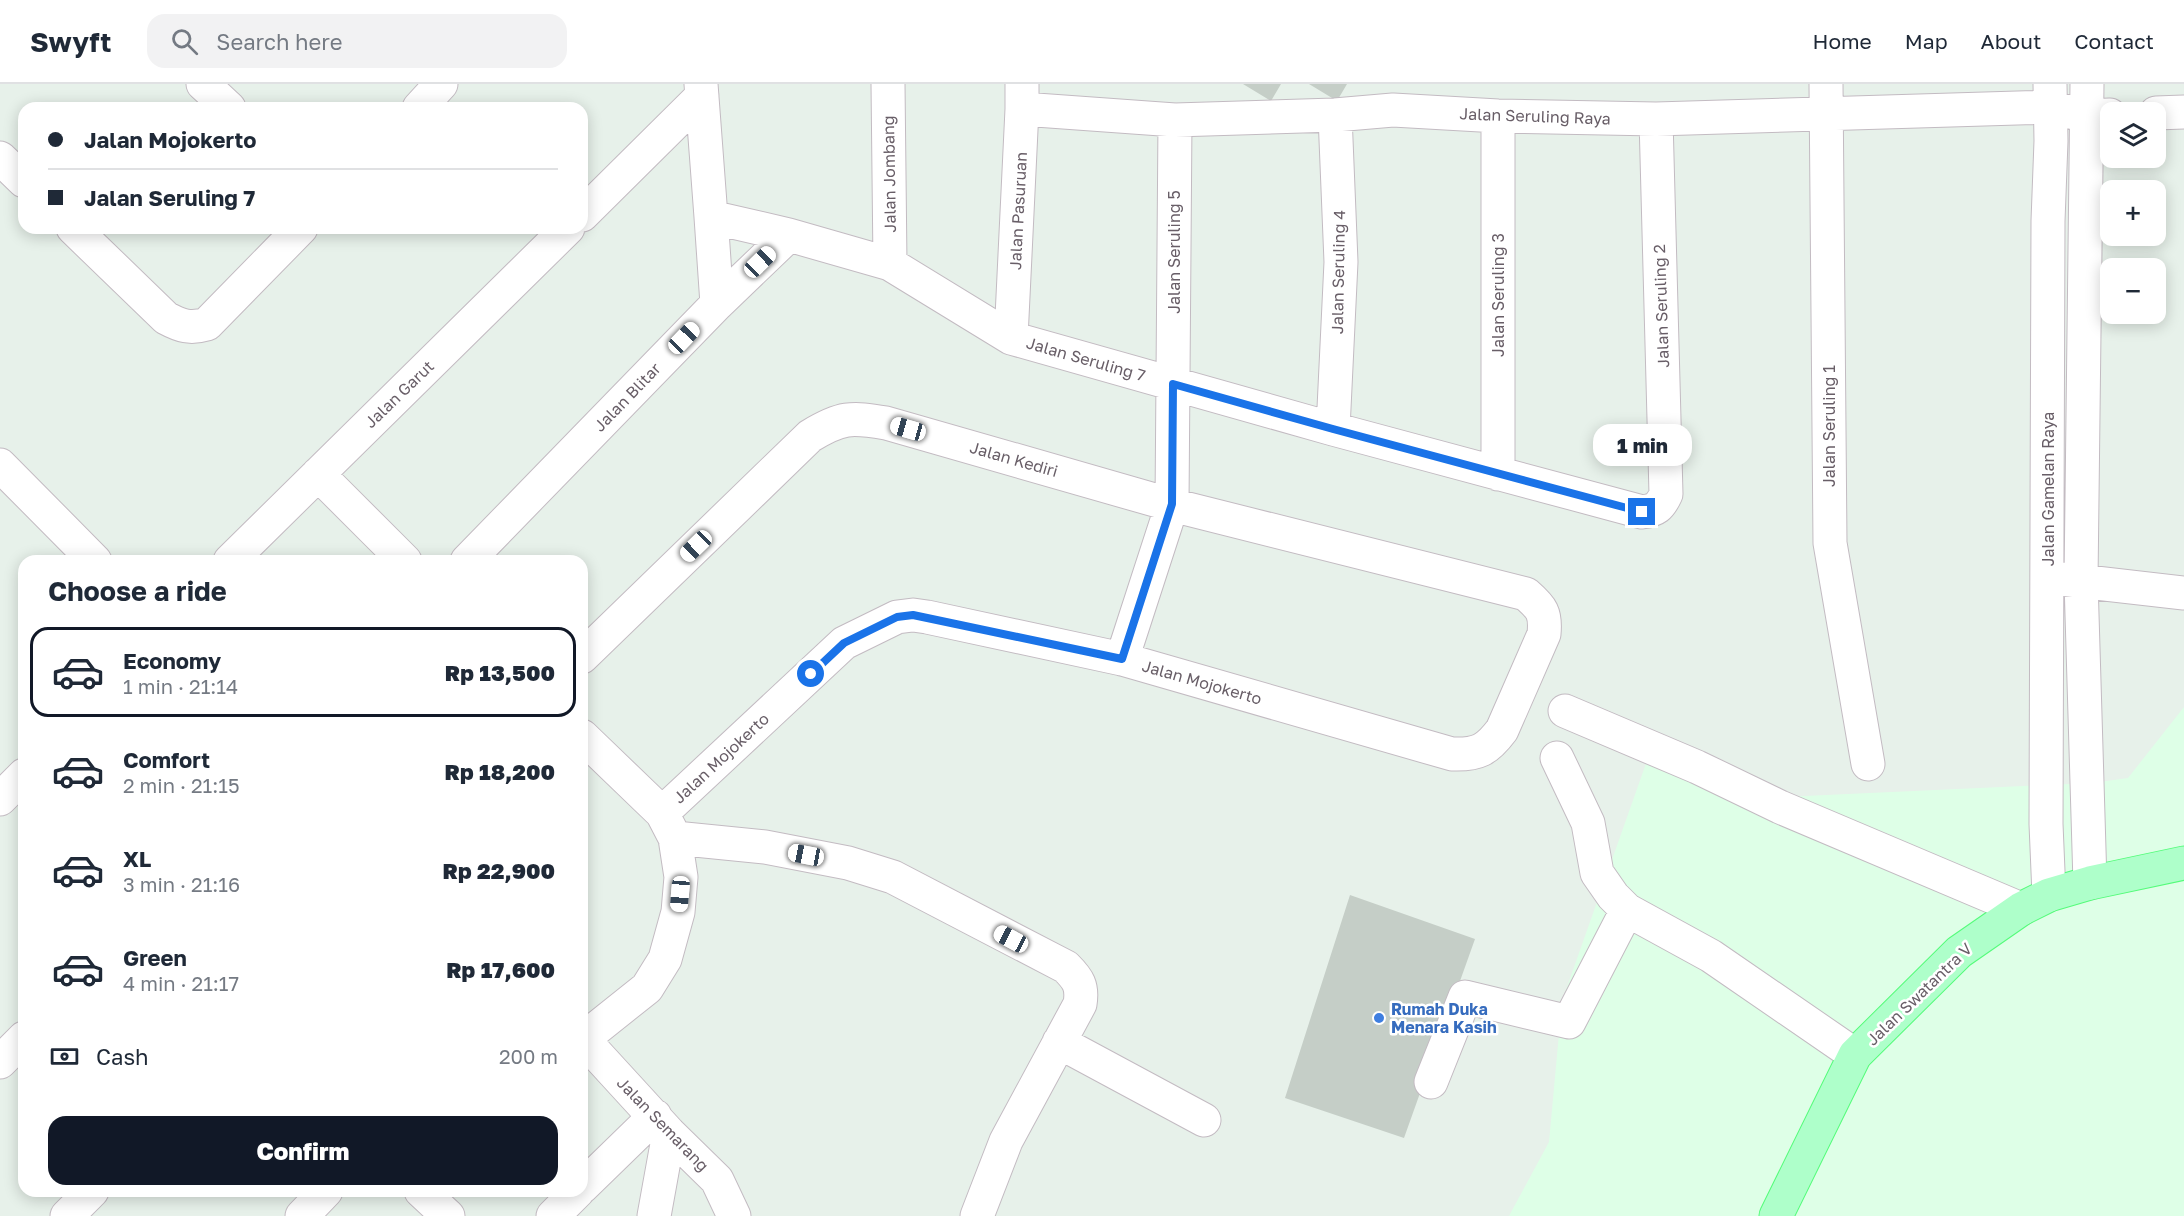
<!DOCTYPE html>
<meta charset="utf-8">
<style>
:root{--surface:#fff;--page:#f2f2f3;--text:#1f2937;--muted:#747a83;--line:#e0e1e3;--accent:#111827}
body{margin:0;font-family:"Golos Text",sans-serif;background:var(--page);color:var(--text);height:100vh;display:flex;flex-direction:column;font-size:22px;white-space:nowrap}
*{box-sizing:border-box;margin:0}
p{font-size:20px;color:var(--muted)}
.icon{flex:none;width:33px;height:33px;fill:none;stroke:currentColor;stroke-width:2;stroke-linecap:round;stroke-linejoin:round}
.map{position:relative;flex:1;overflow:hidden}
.panel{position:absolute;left:18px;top:471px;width:570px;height:642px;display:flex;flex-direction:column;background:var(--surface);border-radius:18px;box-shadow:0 3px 15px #0003}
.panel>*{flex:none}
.hud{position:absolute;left:18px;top:18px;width:570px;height:132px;border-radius:18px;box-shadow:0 3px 15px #0003;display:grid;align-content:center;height:132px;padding:0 30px;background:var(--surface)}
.controls{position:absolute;left:2100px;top:18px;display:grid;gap:12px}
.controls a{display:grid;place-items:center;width:66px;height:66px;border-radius:12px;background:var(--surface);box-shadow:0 3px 15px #0003;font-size:30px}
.end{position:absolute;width:27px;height:27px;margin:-14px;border:8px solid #1a73e8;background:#fff;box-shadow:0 0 0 3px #fff}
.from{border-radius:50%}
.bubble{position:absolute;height:42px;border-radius:18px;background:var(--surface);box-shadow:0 3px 15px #0003;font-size:20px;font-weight:800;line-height:42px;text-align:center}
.car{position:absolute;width:18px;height:36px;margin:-18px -9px;border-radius:8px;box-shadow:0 0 4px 2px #0007;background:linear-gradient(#fff 24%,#345 0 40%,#fff 0 76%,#345 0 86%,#fff 0)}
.hud b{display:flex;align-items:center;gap:21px;height:57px;font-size:22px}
.hud b+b{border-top:2px solid var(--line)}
.hud i{width:15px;height:15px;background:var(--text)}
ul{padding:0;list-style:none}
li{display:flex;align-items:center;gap:18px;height:90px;margin:0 12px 9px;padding:0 18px;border:3px solid transparent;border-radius:18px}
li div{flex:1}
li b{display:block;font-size:22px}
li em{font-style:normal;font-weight:800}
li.active{border-color:var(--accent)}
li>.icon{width:54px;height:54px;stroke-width:1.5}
h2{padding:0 30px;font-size:27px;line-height:72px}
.pay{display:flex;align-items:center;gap:15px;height:66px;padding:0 30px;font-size:22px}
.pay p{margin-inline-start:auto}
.primary-button{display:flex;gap:12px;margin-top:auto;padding:12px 30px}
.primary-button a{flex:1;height:69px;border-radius:18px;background:var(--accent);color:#fff;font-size:24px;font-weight:800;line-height:69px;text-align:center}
header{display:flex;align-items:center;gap:36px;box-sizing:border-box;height:84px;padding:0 30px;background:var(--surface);border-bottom:2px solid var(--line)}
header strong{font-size:28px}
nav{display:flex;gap:33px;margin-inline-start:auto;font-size:21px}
.search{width:420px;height:54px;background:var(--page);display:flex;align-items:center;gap:15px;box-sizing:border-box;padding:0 21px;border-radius:18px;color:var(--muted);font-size:22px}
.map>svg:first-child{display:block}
</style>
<header>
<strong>Swyft</strong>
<div class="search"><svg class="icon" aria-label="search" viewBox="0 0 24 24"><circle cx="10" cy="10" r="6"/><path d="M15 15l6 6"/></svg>Search here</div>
<nav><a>Home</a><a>Map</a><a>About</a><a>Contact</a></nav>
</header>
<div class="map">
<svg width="2184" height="1132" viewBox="0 0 2184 1132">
<rect width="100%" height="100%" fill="#e7f1ea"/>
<path fill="#deffe7" d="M2184,623V1132H1509L1549,1058L1562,917L1649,671L1782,713L2092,699L2128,694Z"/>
<path fill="#c5cec7" d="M1243,0H1281L1271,17Z
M1309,0H1347L1337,17Z
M1350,811L1475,855L1404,1054L1285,1014Z"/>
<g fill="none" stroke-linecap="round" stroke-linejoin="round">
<defs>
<path id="minor" d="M203,0L229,24
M701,0L711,133L789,151L890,180L1011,254L1333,345L1642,428C1656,426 1660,423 1666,410L1656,35
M888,0L890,180
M1826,0L1830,459L1868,680
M2087,0L2081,497L2090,799
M419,24L441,0
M1022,25L1175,36L1335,31L1393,26L1498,32L1656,35L2049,23L2087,32L2110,31
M2156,29L2184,28
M1498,32V390
M0,74L24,97
M582,131L702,12
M711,133L717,220
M73,144L166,234C181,242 190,245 207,240L301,144
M1011,254L1022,25V0
M1333,345L1341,178L1335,31
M0,381L95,477
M318,390L405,477
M230,477L568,144
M467,477L717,220L789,151
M2061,495L2184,509
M582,573L810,352C841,333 851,333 886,339L1172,421L1526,510C1542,524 1546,529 1544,550L1502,646C1487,666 1478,671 1452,670L1122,575L927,533L913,531L897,533L844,559L662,729
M1122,575L1172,421L1175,36
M1565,627L1697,683L1780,723L2021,825
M582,652L662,729L675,754L681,793L678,828L665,875L647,904L583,955
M1557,674L1588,739L1597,789L1613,812L1627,826L1711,872L1855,971
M0,715L24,691
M675,754L765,763L848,779L893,793L1066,883C1078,895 1083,902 1080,920L1006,1057L977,1132
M2049,811L2046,740L2048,137L2051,57L2050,0
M582,954L669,1049L717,1096L734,1132
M1059,958L1204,1036
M0,978L24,954
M1431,998L1465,913L1569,938L1627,826
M582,1103L655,1032
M421,1107L448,1132
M67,1132L92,1107
M302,1132L326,1107
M553,1132L578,1107
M654,1132L669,1049"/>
<path id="major" d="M1776,1132L1855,971L1959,868L2021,825L2049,811L2090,799L2184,779"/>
</defs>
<use href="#minor" stroke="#c3bbc2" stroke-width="35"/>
<use href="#major" stroke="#54fc7a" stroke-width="35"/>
<use href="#minor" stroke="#fff" stroke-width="33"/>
<use href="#major" stroke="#aeffca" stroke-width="33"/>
</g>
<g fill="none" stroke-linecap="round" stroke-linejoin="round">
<path stroke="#1a73e8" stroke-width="8" d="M811,590L844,559L897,533L913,531L1122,575L1172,420L1173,300L1333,345L1642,428"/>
</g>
<circle fill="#3f7fe0" stroke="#fff" stroke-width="2" cx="1379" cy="934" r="6"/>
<g text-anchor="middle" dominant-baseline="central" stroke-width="5" stroke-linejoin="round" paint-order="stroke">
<g font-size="16" fill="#685e67" stroke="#fff">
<text transform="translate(1535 32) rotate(2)">Jalan Seruling Raya</text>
<text transform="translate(889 90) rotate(-91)">Jalan Jombang</text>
<text transform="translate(1018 127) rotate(-87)">Jalan Pasuruan</text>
<text transform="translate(1174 168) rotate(-90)">Jalan Seruling 5</text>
<text transform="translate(1338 188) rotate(-89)">Jalan Seruling 4</text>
<text transform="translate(1498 211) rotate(-90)">Jalan Seruling 3</text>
<text transform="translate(1661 222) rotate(-92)">Jalan Seruling 2</text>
<text transform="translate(1086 275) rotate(16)">Jalan Seruling 7</text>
<text transform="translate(399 310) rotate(-44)">Jalan Garut</text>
<text transform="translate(627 313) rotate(-46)">Jalan Blitar</text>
<text transform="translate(1829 342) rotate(-90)">Jalan Seruling 1</text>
<text transform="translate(1014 375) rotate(16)">Jalan Kediri</text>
<text transform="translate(2048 405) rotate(-90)">Jalan Gamelan Raya</text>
<text transform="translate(1202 598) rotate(16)">Jalan Mojokerto</text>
<text transform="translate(721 674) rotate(-43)">Jalan Mojokerto</text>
<text transform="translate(1919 910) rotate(-44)">Jalan Swatantra V</text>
<text transform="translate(663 1040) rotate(46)">Jalan Semarang</text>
</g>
<g font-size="16" font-weight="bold" fill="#366cbe" stroke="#fff" text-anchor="start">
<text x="1391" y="925">Rumah Duka<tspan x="1391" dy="18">Menara Kasih</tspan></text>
</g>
</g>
</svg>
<div class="controls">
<a><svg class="icon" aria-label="layers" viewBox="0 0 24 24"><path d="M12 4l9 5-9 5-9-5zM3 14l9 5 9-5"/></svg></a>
<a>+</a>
<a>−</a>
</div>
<i class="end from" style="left:811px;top:590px"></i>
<i class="end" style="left:1642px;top:428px"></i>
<div class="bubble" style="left:1593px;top:340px;width:99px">1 min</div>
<i class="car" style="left:760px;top:178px;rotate:46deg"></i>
<i class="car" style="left:684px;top:254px;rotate:44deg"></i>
<i class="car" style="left:908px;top:345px;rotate:286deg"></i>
<i class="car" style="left:696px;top:462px;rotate:226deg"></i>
<i class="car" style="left:806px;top:771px;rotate:281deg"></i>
<i class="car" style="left:680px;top:810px;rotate:185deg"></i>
<i class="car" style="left:1011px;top:855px;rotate:298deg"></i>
<div class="hud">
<b><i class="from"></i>Jalan Mojokerto</b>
<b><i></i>Jalan Seruling 7</b>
</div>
<section class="panel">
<h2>Choose a ride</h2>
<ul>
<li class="active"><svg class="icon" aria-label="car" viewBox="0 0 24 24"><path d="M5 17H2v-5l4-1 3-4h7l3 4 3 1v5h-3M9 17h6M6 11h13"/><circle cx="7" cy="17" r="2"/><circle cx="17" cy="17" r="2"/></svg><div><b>Economy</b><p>1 min · 21:14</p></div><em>Rp 13,500</em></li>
<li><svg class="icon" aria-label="car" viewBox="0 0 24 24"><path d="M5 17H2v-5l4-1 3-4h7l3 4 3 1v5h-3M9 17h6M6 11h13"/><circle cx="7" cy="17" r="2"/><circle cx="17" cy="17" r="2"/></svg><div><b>Comfort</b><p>2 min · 21:15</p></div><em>Rp 18,200</em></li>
<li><svg class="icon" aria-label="car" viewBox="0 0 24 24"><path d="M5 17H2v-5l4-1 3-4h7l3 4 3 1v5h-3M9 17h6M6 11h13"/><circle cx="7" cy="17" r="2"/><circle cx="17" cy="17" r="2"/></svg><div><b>XL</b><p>3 min · 21:16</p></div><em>Rp 22,900</em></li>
<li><svg class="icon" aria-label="car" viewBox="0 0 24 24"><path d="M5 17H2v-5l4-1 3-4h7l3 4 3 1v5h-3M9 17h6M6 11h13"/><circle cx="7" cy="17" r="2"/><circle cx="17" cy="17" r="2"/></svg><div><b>Green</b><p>4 min · 21:17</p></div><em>Rp 17,600</em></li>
</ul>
<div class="pay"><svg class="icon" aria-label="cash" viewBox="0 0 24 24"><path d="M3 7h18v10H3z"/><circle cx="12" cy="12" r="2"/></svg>Cash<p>200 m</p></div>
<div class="primary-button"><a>Confirm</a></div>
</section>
</div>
